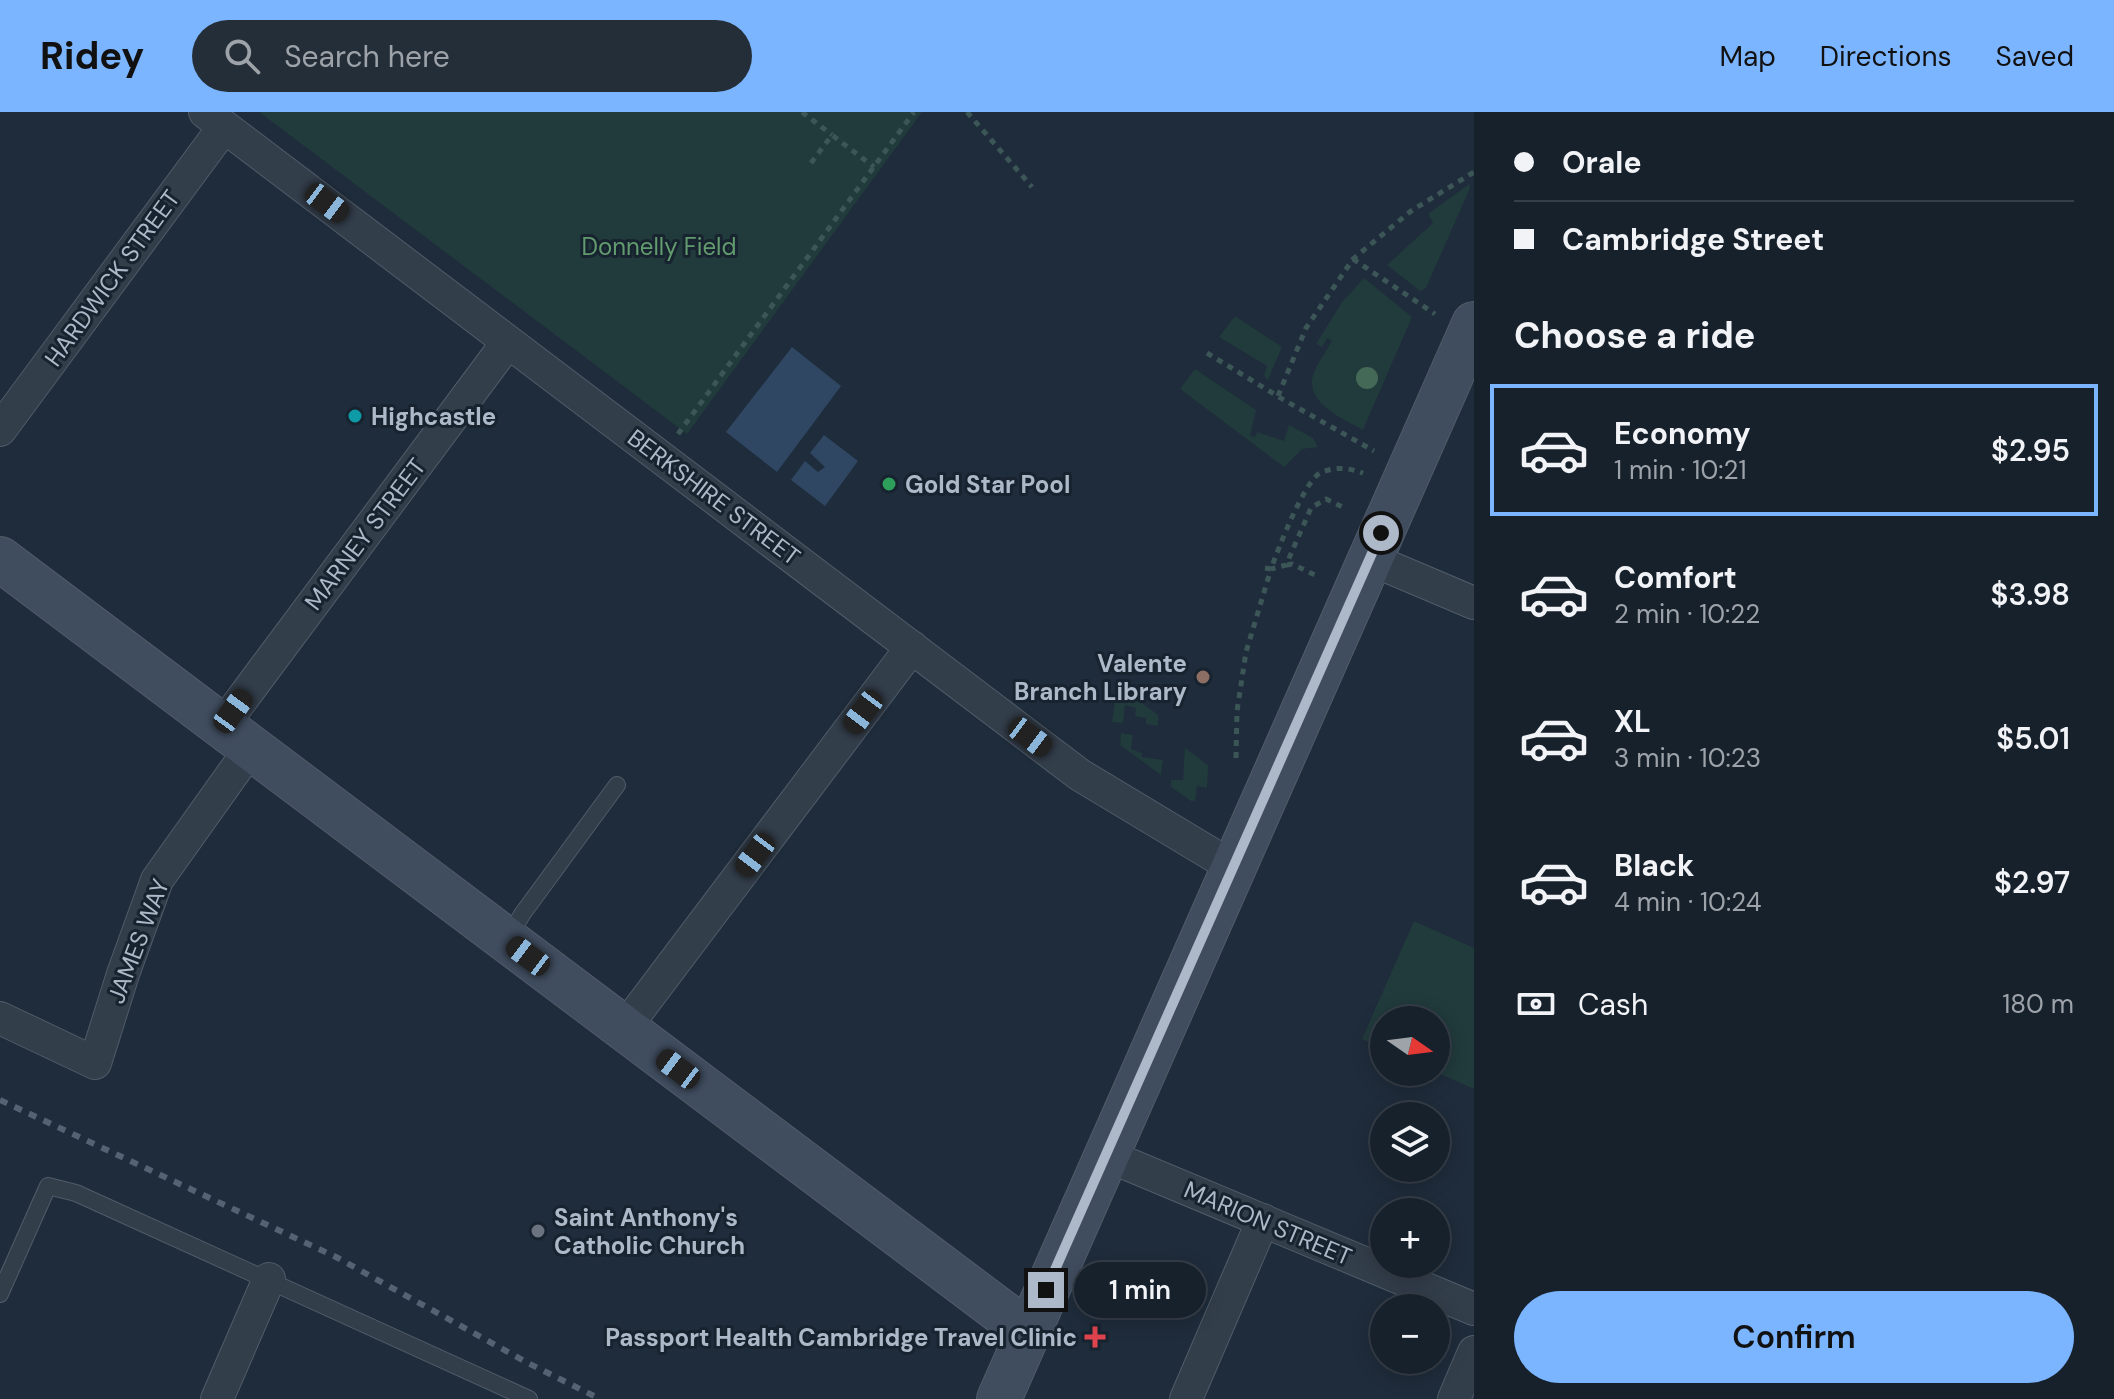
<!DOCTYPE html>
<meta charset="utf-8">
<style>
:root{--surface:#17212c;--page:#242e38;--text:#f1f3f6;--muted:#9ea3a9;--line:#363e48;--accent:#7bb4ff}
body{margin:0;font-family:"DM Sans",sans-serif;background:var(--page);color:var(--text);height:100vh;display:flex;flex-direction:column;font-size:30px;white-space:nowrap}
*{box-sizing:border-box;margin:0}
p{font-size:26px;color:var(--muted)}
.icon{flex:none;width:44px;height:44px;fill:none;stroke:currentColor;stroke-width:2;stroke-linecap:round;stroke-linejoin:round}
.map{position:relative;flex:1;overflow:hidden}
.drawer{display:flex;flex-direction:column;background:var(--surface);width:640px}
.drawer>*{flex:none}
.banner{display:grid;align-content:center;height:176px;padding:0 40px;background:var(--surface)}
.needle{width:52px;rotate:104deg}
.controls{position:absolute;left:1370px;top:894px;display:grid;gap:16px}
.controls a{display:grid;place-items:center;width:80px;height:80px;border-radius:50%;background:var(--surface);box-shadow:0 4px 20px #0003,0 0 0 2px var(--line);font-size:40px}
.end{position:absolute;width:36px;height:36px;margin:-18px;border:10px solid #adb9c8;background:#111;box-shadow:0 0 0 4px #111}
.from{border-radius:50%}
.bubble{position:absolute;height:56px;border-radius:28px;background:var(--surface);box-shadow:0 4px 20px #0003,0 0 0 2px var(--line);font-size:26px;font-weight:600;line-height:56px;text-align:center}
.car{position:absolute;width:24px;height:48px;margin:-24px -12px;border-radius:10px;box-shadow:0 0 6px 2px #0007;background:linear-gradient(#222 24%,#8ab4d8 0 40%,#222 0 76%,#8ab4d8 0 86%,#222 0)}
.banner b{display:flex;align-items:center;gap:28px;height:76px;font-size:30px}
.banner b+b{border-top:2px solid var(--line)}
.banner i{width:20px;height:20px;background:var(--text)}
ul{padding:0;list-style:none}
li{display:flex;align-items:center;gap:24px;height:132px;margin:0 16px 12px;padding:0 24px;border:4px solid transparent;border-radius:0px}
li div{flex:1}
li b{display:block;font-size:30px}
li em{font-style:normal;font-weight:600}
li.active{border-color:var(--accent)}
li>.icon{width:72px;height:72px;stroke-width:1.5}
h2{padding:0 40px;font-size:36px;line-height:96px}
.pay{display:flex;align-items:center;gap:20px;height:88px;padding:0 40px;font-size:30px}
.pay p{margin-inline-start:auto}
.primary-button{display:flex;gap:16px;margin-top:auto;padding:16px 40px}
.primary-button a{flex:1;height:92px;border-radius:48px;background:var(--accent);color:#111;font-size:32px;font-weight:600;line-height:92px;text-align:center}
header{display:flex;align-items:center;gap:48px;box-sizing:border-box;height:112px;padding:0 40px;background:var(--accent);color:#111}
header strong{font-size:38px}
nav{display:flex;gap:44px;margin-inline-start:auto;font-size:28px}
.search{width:560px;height:72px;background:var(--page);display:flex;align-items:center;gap:20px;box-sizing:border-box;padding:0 28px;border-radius:44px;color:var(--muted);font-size:30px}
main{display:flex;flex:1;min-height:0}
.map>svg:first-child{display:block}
</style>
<header>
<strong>Ridey</strong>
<div class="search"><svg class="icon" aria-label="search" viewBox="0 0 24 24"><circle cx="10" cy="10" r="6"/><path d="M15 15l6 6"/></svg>Search here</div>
<nav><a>Map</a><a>Directions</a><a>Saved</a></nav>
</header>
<main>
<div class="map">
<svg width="1474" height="1287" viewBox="0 0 1474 1287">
<rect width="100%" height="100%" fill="#1f2c3b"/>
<path fill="#213a3c" d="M259,0H922L687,322Z
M1469,72L1470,76L1426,176L1420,179L1387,153L1433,111L1428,102Z
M1364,166L1412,205L1363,318C1344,307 1305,292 1313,263C1317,251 1327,239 1332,228L1327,226L1322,235L1316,232L1342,190Z
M1235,204L1282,235L1268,268L1264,264L1267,254L1219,225Z
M1195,257L1256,298L1250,324L1255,325L1257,320L1284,329L1289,313L1313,326L1318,335L1302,337L1284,355L1180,277Z
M1117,572L1158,603V614L1146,612V606L1135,604L1136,596L1125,593L1123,611L1112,610Z
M1121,621L1133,623L1131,637L1142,641V645L1163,648L1161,663L1120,633Z
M1185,636L1208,653L1207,676L1197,674L1195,689H1191L1171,675V668H1183Z
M1414,809L1474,836V977L1436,960V908H1384V937L1362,927Z"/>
<path fill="#2f4763" d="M792,235L841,274L777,360L726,320Z
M824,323L858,349L825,394L791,368L805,349L818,360L825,355L810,341Z"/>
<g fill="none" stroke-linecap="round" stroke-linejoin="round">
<defs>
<path id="lane" d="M507,827L523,801L617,673
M0,1182L48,1074L76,1081L529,1287"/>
<path id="street" d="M205,0L1080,663L1233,755
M0,318L224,15
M1370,447L1474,491
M222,614L499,242L507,229
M0,906L95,951L123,862L157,768L251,636
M624,917L912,535
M1106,1043L1474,1197
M217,1287L269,1167
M1186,1287L1263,1108
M1454,1287L1474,1240"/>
<path id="secondary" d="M0,447L1028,1220
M999,1287L1474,212"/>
</defs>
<use href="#lane" stroke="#505c69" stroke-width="18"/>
<use href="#street" stroke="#505c69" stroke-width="34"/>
<use href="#secondary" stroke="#505c69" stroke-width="46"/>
<path stroke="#3c5657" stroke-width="5" stroke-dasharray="6 6" stroke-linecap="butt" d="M802,0L832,23
M967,0L1032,75
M811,51L832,23L874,55
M1353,147L1435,202
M1207,241L1284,288L1374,339
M1278,284L1306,216L1353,147L1411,99L1474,60
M678,322L914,0
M1287,453L1292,452L1317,464
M1265,456L1271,457C1278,437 1304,370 1320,361C1335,354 1349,356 1363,361
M1236,646L1237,599L1246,540L1271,457L1286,453L1311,396L1326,387L1347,397"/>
<use href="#lane" stroke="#333e4b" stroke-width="16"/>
<use href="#street" stroke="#333e4b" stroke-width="32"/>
<use href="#secondary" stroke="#404d5f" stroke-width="44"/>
<path stroke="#546273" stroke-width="6" stroke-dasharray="8 8" stroke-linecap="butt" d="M0,988L336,1145L528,1251L600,1287"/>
</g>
<circle fill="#446956" cx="1367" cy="266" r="11"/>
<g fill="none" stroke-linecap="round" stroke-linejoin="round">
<path stroke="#adb9c8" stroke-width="10" d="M1046,1178L1381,421"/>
</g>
<circle fill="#0f9aa8" stroke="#182330" stroke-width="3" cx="355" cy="304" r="8"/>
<circle fill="#2e9e5b" stroke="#182330" stroke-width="3" cx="889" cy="372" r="8"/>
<circle fill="#8d6e63" stroke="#182330" stroke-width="3" cx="1203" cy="565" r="8"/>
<circle fill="#6b7280" stroke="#182330" stroke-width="3" cx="538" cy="1119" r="8"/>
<path fill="#e0444e" stroke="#182330" stroke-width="3" d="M1091 1213h8v8h8v8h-8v8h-8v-8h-8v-8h8z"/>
<g text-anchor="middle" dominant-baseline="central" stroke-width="6" stroke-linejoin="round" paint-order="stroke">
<g font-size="24" fill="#629b6d" stroke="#182330">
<text x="659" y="134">Donnelly Field</text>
</g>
<g font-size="24" fill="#adb9c8" stroke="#182330">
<text transform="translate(112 166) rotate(-54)">HARDWICK STREET</text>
<text transform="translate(714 385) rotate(37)">BERKSHIRE STREET</text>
<text transform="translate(365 422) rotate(-53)">MARNEY STREET</text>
<text transform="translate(138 829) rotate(-69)">JAMES WAY</text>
<text transform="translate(1268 1111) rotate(23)">MARION STREET</text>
</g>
<g font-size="24" font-weight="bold" fill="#adb9c8" stroke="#182330" text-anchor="start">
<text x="371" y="304">Highcastle</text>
<text x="905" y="372">Gold Star Pool</text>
<text x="1187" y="551" text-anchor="end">Valente<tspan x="1187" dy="28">Branch Library</tspan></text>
<text x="554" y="1105">Saint Anthony's<tspan x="554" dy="28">Catholic Church</tspan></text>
<text x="1077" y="1225" text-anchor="end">Passport Health Cambridge Travel Clinic</text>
</g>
</g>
</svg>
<div class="controls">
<a><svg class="needle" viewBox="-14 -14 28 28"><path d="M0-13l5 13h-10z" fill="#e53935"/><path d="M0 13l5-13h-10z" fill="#9ea3a9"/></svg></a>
<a><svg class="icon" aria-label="layers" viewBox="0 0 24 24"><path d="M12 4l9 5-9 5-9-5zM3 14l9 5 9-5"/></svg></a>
<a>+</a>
<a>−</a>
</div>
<i class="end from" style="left:1381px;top:421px"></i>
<i class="end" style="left:1046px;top:1178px"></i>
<div class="bubble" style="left:1074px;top:1150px;width:132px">1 min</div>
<i class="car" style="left:327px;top:91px;rotate:127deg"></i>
<i class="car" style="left:233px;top:599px;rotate:36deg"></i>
<i class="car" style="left:863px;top:600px;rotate:217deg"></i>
<i class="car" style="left:1030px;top:625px;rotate:127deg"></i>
<i class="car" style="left:755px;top:743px;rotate:217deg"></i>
<i class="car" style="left:528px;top:844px;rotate:307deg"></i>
<i class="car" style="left:678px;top:957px;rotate:307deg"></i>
</div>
<section class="drawer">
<div class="banner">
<b><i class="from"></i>Orale</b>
<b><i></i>Cambridge Street</b>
</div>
<h2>Choose a ride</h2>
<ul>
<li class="active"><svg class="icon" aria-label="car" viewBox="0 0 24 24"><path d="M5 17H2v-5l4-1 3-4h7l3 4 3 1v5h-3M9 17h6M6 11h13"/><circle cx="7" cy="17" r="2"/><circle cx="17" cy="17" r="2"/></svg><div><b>Economy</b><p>1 min · 10:21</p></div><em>$2.95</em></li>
<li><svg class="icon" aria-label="car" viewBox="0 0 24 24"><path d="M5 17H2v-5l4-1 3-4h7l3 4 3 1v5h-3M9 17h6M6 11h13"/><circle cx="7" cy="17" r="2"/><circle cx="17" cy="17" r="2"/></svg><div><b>Comfort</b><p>2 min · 10:22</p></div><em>$3.98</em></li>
<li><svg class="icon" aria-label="car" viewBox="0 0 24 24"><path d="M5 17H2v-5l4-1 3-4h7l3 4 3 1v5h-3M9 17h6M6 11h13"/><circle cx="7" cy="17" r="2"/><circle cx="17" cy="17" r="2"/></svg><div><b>XL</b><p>3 min · 10:23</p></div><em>$5.01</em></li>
<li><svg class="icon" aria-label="car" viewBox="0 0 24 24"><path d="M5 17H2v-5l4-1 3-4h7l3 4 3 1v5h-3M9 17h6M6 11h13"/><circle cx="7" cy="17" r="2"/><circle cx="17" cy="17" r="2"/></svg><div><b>Black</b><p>4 min · 10:24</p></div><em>$2.97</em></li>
</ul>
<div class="pay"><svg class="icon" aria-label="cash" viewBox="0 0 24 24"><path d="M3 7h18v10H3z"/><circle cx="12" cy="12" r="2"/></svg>Cash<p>180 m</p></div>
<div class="primary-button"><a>Confirm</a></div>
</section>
</main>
